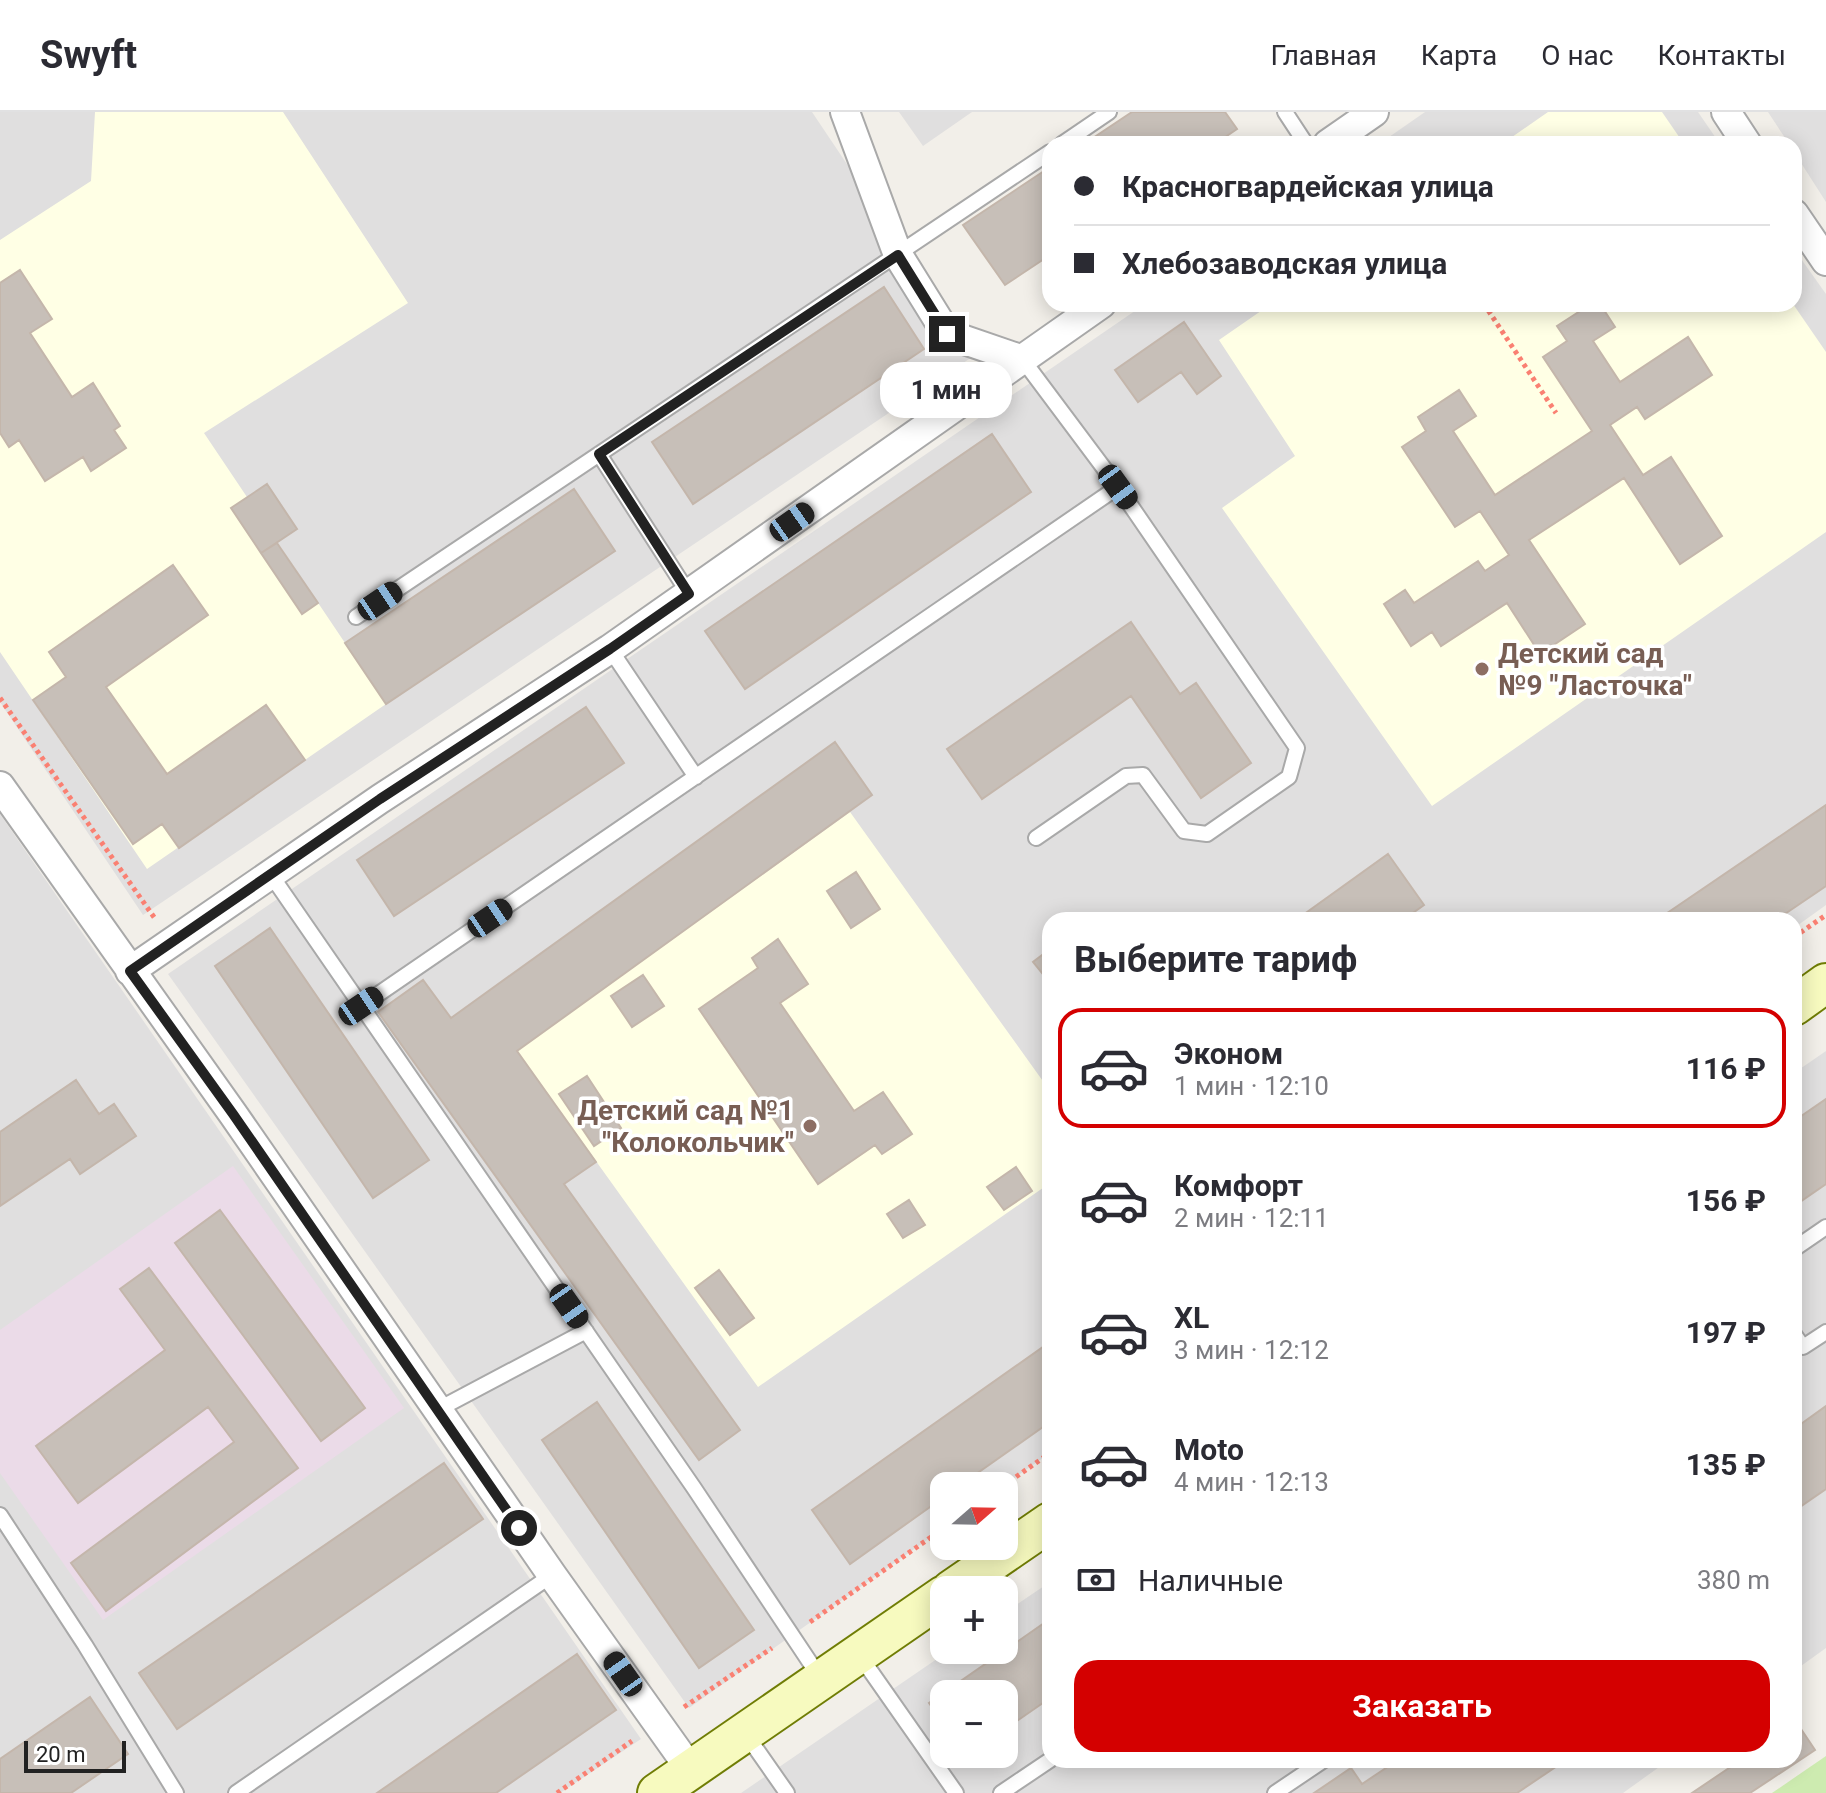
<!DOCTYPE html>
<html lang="ru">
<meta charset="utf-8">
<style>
:root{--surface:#fff;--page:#f2f2f3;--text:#2b2b33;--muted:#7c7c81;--line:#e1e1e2;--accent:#d40000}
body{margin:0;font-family:Roboto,sans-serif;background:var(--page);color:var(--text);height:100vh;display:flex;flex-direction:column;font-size:30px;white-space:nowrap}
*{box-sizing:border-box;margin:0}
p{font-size:26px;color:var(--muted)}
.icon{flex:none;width:44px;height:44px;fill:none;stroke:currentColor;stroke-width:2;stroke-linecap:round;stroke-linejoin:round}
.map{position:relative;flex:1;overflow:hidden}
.panel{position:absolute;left:1042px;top:800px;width:760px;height:856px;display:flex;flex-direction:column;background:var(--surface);border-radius:24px;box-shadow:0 4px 20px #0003}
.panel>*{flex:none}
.guide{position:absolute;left:1042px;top:24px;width:760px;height:176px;border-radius:24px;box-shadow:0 4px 20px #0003;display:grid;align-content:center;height:176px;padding:0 32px;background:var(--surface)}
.needle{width:52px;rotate:70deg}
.fabs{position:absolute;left:930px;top:1360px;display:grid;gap:16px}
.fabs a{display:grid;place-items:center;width:88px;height:88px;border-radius:16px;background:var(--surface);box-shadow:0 4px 20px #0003;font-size:40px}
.scale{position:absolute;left:24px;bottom:20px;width:102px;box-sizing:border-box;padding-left:8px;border:4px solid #222;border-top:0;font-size:22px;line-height:28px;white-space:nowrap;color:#222;-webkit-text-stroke:6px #fff;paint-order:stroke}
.end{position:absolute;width:36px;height:36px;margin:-18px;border:10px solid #222;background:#fff;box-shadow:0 0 0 4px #fff}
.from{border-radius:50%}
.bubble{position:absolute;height:56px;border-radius:24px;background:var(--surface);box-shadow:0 4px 20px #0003;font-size:26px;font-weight:700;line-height:56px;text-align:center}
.car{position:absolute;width:24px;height:48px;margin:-24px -12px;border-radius:10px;box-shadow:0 0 6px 2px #0007;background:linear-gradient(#222 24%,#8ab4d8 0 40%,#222 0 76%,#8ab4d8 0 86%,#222 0)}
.guide b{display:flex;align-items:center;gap:28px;height:76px;font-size:30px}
.guide b+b{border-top:2px solid var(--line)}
.guide i{width:20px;height:20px;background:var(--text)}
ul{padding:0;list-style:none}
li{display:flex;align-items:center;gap:24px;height:120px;margin:0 16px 12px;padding:0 16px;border:4px solid transparent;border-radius:24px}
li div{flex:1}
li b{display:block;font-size:30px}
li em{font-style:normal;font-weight:700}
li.current{border-color:var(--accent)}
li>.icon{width:72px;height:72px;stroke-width:1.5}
h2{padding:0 32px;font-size:36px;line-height:96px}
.pay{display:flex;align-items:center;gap:20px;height:88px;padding:0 32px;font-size:30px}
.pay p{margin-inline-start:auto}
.action{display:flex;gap:16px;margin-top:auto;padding:16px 32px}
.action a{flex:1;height:92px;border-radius:24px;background:var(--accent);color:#fff;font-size:32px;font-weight:700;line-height:92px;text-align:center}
header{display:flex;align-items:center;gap:48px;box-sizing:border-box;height:112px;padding:0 40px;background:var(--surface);border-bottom:2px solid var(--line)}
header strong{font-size:38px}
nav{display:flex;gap:44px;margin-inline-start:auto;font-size:28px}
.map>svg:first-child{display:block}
</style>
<header>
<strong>Swyft</strong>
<nav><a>Главная</a><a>Карта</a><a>О нас</a><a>Контакты</a></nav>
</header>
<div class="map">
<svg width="1826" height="1681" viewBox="0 0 1826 1681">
<rect width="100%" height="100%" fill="#f2efe9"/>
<path fill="#e0dfdf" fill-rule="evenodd" d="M0,0H812L975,243L143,803L0,590Z
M899,0H972L923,34Z
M1425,0H1698L1720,32H1379Z
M1768,0H1826V90L1794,40V32H1789Z
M1794,137L1826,182V793L1794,816V808H1050V1341L1003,1374H944V1416L689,1596L168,862L1145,192H1794Z
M0,702L641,1627L560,1681H0Z
M1826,939V1536L1794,1559V961Z
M1050,1470V1648H1669L1623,1681H741L950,1538H1004V1501ZM944,1582H1004V1642H944Z"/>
<path fill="#ebdbe8" d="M233,1054L404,1296L103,1508L0,1361V1218Z"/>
<path fill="#ffffe5" d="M95,0H283L408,191L204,321L386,592L147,757L0,540V128L91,69Z
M1548,0H1662L1684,32H1502Z
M1271,192H1793L1826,240V420L1432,694L1222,396L1295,344L1219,228Z
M850,700L1050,979V1071L758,1275L517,939Z"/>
<path fill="#cdebb0" d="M1826,1644V1681H1772Z"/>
<path fill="#c7bfb8" stroke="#c4b6ab" stroke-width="2" d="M1132,0H1225L1237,17L1215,32H1084Z
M1050,55V143L1005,173L963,113Z
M20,158L52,207L30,221L72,285L93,271L120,314L114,318L126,336L91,359L83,345L45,369L19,328L9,335L0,321V171Z
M884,175L924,237L693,392L652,330Z
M1591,192H1600L1615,215L1593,229L1620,270L1688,225L1712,263L1645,307L1637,295L1610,313L1643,363L1671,345L1722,424L1680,452L1624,366L1529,428L1585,512L1540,542L1507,491L1441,534L1432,520L1411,534L1384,492L1405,478L1414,491L1478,449L1485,459L1509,443L1480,399L1455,415L1402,335L1426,319L1418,305L1459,278L1476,304L1453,319L1495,383L1592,319L1543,245L1567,229L1557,214Z
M1184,210L1221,264L1197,282L1181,260L1138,290L1115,258Z
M992,322L1031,380L745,577L705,519Z
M267,372L297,417L261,441L231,396Z
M574,377L615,439L386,592L345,531Z
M277,431L318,491L302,502L261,441Z
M173,453L208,503L106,575L167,662L266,593L305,648L179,736L162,712L133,732L33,588L66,565L49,540Z
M1131,510L1180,582L1196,571L1251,651L1201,686L1131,584L982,687L947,637Z
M586,595L624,651L394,804L357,748Z
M835,630L872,683L517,939L596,1050L564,1072L740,1318L699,1348L378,900L423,868L451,906Z
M1826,693V774L1776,808H1657Z
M1388,742L1424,793L1403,808H1296Z
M856,760L880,797L851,816L827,779Z
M270,816L429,1048L373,1086L215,854Z
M778,827L808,872L780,891L854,999L883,980L912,1022L882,1042L875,1033L818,1072L699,897L758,856L752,846Z
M1050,837V871L1033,850Z
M643,863L664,894L632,915L611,884Z
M587,964L621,1016L594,1034L559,982Z
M76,968L99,1002L114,992L136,1024L80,1062L70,1047L0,1094V1020Z
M1826,987V1072L1794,1094V1009Z
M1016,1055L1032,1079L1004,1098L987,1075Z
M909,1088L925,1113L903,1126L887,1102Z
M220,1098L365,1296L321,1329L175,1131Z
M149,1156L298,1356L106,1499L71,1451L234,1330L208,1295L78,1391L36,1334L165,1238L120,1177Z
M719,1158L754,1206L730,1223L695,1176Z
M1050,1230V1310L959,1374H944V1385L850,1452L812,1398Z
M597,1290L754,1518L699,1556L542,1328Z
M1826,1294V1377L1794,1399V1317Z
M444,1351L483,1407L177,1617L139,1561Z
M1050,1507V1586L1004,1618V1582H944V1612L929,1591Z
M577,1542L616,1598L496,1681H377Z
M90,1585L128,1642L71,1681H0V1647Z
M1797,1611L1815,1638L1750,1681H1692L1741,1648H1794V1613Z
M1398,1648H1566L1517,1681H1314L1351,1656L1362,1672Z"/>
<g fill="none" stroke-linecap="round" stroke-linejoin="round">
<defs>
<path id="lane" d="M1285,0L1306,32
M1062,32L1109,0
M599,342L689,482
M356,505L1050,40
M610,537L696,665
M1036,726L1126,664L1143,663L1184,719L1207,722L1289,665L1297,636L1118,375
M271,763L694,1376L821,1567
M361,894L1118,375L1023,248
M1794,1137L1826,1115
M1794,1222L1803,1235L1826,1220
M437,1298L586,1219
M0,1403L85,1533L176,1681
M860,1544L956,1681
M745,1621L787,1681
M236,1681L552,1463
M1001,1681L1050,1648
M1275,1681L1324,1648"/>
<path id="street" d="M845,0L898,143L947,222L1023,248
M1726,0L1747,32
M1328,32L1374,0
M1794,102L1826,149
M0,674L233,1002L552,1463L691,1658
M130,859L380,687L610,537L1101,192"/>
<path id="secondary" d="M1794,894L1826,871
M951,1478L1050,1410
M657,1681L944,1483"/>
</defs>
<use href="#lane" stroke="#a9a9a9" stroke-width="18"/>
<use href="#street" stroke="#a9a9a9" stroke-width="32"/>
<use href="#secondary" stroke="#707d05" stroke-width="42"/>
<path stroke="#fa8072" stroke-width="5" stroke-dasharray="4 4" stroke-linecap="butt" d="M1484,192L1556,301
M0,586L156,808
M1794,825L1826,803
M1003,1374L1050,1341
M810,1510L944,1416
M684,1595L772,1536
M557,1681L632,1629"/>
<use href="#lane" stroke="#fff" stroke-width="14"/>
<use href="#street" stroke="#fff" stroke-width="28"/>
<use href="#secondary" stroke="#f7fabf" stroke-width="38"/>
</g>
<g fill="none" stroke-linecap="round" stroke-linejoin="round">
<path stroke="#222" stroke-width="10" d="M519,1416L233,1002L130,859L380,687L610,537L689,482L599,342L898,143L947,222"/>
</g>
<g fill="#8d6e63" stroke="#fff" stroke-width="3">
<circle cx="1482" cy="557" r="8"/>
<circle cx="810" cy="1014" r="8"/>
</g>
<g text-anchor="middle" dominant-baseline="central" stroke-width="7" stroke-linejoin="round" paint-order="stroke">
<g font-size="28" font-weight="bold" fill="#785e54" stroke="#fff" text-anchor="start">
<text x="1498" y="541">Детский сад<tspan x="1498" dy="32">№9 "Ласточка"</tspan></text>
<text x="794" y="998" text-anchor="end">Детский сад №1<tspan x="794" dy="32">"Колокольчик"</tspan></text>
</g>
</g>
</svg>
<div class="fabs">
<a><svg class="needle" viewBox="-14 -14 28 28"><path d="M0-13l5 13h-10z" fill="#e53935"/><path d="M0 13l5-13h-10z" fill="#7c7c81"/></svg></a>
<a>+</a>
<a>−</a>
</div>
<div class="scale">20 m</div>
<i class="end from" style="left:519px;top:1416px"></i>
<i class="end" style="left:947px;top:222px"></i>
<div class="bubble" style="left:880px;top:250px;width:132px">1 мин</div>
<i class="car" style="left:1118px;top:375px;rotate:144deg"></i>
<i class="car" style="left:792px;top:410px;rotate:55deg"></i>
<i class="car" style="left:380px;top:489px;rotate:56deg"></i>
<i class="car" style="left:490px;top:806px;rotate:56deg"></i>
<i class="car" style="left:361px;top:894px;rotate:56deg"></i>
<i class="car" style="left:569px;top:1194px;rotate:145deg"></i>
<i class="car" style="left:623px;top:1562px;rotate:325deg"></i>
<div class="guide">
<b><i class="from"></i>Красногвардейская улица</b>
<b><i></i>Хлебозаводская улица</b>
</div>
<section class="panel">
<h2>Выберите тариф</h2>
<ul>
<li class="current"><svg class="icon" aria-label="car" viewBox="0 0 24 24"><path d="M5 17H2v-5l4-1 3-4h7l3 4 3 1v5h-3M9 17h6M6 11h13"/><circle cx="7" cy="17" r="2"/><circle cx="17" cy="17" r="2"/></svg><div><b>Эконом</b><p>1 мин · 12:10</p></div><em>116 ₽</em></li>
<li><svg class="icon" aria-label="car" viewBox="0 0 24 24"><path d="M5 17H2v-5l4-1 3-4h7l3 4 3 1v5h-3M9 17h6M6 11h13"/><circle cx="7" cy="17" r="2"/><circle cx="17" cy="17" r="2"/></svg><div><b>Комфорт</b><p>2 мин · 12:11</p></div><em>156 ₽</em></li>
<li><svg class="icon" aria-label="car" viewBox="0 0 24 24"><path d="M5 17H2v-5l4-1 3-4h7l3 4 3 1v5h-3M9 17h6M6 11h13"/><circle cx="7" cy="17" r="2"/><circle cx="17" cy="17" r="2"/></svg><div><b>XL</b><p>3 мин · 12:12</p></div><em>197 ₽</em></li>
<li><svg class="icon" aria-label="car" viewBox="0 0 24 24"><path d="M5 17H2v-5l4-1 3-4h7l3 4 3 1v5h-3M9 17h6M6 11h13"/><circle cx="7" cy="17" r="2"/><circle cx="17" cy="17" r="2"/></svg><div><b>Moto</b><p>4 мин · 12:13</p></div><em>135 ₽</em></li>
</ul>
<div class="pay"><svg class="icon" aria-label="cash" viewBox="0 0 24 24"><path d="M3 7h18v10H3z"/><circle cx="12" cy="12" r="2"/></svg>Наличные<p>380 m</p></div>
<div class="action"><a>Заказать</a></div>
</section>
</div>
